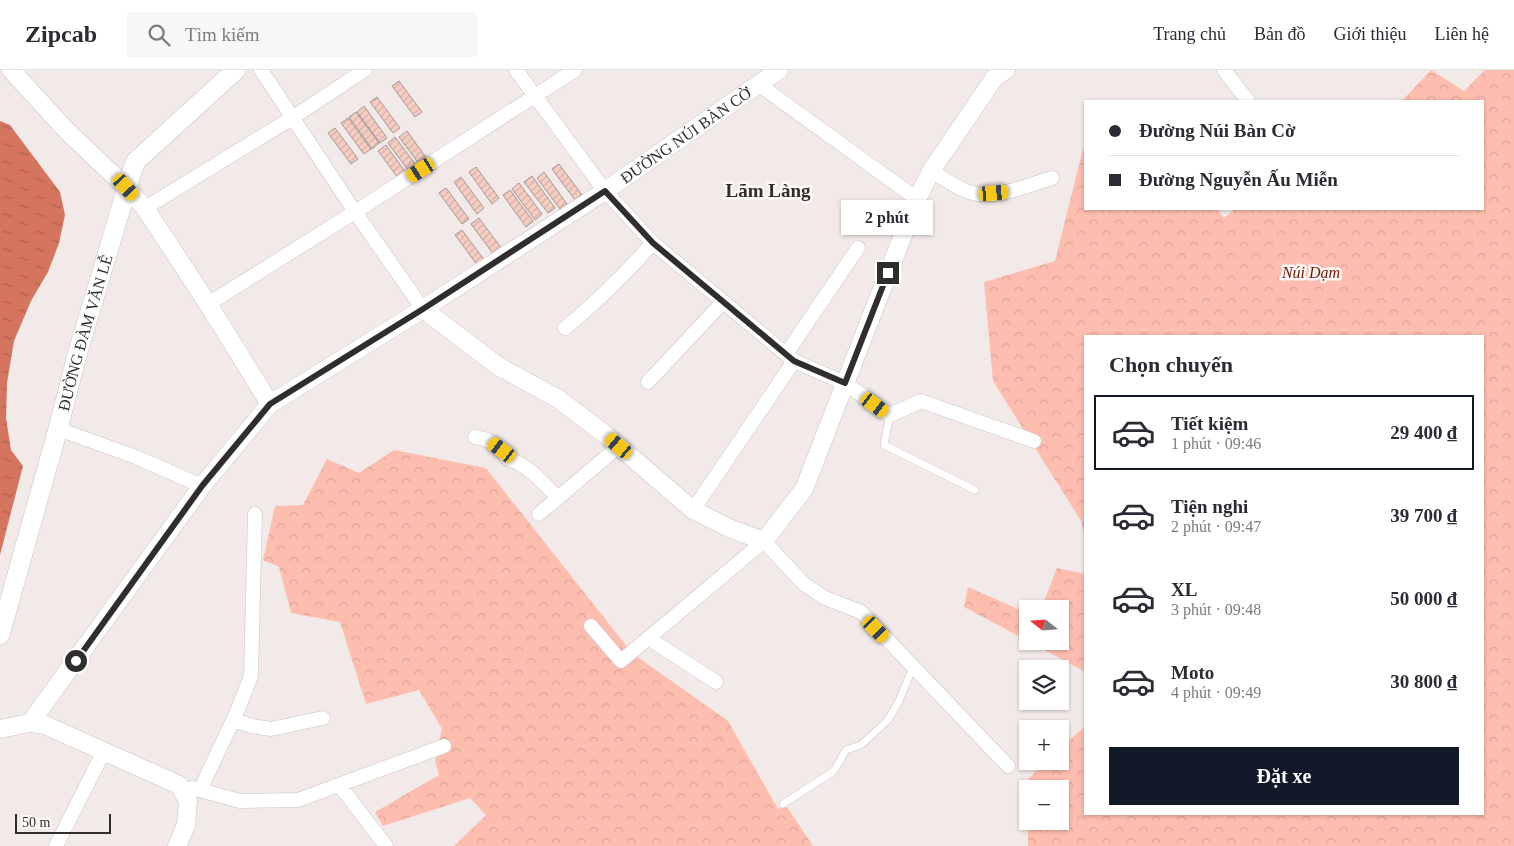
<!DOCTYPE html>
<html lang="vi">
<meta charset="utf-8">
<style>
:root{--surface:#fff;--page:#f7f7f7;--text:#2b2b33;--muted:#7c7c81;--line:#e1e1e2;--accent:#111827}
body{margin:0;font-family:"Times New Roman",serif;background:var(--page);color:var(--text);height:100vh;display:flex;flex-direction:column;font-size:19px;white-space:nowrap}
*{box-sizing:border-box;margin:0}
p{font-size:16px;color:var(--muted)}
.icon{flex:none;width:28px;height:28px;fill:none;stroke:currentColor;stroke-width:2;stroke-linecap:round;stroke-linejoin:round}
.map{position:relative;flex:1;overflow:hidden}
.drawer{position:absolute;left:1084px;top:265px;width:400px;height:480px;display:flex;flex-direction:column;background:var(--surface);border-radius:0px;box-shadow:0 1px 4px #0004}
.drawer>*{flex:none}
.banner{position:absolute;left:1084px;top:30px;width:400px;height:110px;border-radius:0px;box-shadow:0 1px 4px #0004;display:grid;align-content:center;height:110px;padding:0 25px;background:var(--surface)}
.needle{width:32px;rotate:287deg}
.buttons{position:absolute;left:1019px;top:530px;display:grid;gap:10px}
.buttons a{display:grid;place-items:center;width:50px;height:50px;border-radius:0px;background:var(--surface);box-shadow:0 1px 4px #0004;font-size:25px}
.scale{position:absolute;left:15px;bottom:12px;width:96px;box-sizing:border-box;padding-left:5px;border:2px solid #302d2d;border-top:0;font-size:14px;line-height:18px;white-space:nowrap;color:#302d2d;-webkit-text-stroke:4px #fff8f6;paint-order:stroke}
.end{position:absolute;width:22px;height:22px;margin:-11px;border:6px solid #302d2d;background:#fff;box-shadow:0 0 0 2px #fff}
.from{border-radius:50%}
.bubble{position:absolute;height:35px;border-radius:0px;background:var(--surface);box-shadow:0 1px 4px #0004;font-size:16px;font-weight:700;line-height:35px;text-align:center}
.car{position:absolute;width:15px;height:30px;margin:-15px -8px;border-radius:6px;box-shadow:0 0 4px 1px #0007;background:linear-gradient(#f5c518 24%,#345 0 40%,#f5c518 0 76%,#345 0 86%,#f5c518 0)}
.banner b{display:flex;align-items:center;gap:18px;height:48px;font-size:19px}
.banner b+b{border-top:1px solid var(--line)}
.banner i{width:12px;height:12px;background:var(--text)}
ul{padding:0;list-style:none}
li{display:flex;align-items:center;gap:15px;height:75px;margin:0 10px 8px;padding:0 15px;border:2px solid transparent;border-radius:0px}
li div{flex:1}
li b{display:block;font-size:19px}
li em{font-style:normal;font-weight:700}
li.current{border-color:var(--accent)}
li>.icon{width:45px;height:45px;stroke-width:1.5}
h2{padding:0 25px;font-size:22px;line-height:60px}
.button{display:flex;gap:10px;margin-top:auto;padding:10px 25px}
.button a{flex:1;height:58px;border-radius:0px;background:var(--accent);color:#fff;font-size:20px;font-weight:700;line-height:58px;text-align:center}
header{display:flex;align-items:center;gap:30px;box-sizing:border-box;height:70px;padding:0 25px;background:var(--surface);border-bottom:1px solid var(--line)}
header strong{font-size:24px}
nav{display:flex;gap:28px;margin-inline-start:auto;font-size:18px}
.search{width:350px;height:45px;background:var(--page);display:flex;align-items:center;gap:12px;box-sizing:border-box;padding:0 18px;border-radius:0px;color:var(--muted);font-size:19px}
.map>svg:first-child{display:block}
</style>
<header>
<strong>Zipcab</strong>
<div class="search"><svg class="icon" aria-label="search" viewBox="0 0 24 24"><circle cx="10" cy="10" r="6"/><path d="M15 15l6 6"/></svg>Tìm kiếm</div>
<nav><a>Trang chủ</a><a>Bản đồ</a><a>Giới thiệu</a><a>Liên hệ</a></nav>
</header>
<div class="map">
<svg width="1514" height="776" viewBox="0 0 1514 776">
<defs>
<pattern id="forest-crowns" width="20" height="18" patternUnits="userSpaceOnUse" patternTransform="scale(1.25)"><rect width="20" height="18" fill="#febeaf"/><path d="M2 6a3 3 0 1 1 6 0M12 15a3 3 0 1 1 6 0" fill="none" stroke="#daa497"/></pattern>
<pattern id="water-ripples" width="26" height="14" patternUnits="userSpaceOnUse" patternTransform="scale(1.25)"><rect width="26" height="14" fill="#d6755f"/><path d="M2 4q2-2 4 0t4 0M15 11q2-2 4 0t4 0" fill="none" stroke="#ae604f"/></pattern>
<pattern id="building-hatch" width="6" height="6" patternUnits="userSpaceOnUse" patternTransform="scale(1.25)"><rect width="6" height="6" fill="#f7cdc2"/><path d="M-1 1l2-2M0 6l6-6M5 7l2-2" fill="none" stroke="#d4b0a7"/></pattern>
</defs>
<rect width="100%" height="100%" fill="#f2eae9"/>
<path fill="url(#forest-crowns)" d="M1431,0L1464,21L1485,0H1514V776H1028V751H1060V719H1028V709L1047,691H1060V679L1085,656V744H1482V266H1085V469L1081,451L993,311L984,212L1055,191L1083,79L1085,78V139H1217L1224,148L1235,139H1482V31H1402Z
M394,380L486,398L632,583L728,651L778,739L787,737L813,776H454L486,745L470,728L383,756L375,742L439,705L435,691L442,659L419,620L366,634L340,552L291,543L279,497L263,490L275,436L303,435L327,389L359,403Z
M1057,498L1085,504V602L1028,571H1060V539H1041Z
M968,517L1027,543L1028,571L964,537Z"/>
<path fill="url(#water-ripples)" d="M0,51L10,55L60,122L65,145L59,173L48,202L31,231L14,271L7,313L6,348L11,380L23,396L0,485Z"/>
<path fill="url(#building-hatch)" stroke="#a19a98" d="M399,11L422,42L415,47L392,16Z
M377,27L400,58L393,63L370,32Z
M364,36L387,68L380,73L357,42Z
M356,42L379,73L372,79L349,47Z
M348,48L371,79L364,84L341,53Z
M335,58L358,89L351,94L328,63Z
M407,61L430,93L422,98L399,67Z
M395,67L419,99L411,104L388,73Z
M386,75L409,107L401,112L378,81Z
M559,94L582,125L575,130L552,99Z
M476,97L499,128L492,134L469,102Z
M544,102L567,134L560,139L537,108Z
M532,106L555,138L548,143L524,112Z
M461,107L484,138L477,144L454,112Z
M519,113L542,144L535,150L512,119Z
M446,118L469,149L462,154L439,123Z
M510,120L533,151L526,157L503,125Z
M479,148L502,179L494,185L471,154Z
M462,160L485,191L478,196L455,165Z"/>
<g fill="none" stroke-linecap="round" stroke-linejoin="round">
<defs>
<path id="service" d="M890,345L884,375L975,420
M783,734L834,701L846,680L861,675L888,650L899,631L913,597"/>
<path id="minor" d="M261,0L355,142L423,239
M516,0L605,121L653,173L794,291L845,313L890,345L921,331L1034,371
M1224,0L1248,31
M758,14L917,129
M931,101C944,108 958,120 972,123C998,129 1028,115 1052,108
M145,138L292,48L365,0
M208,234L355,142L575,0
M565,258C597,232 625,204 653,173
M786,284L858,178
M648,312L723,232
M58,359L136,387L202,416
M475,367C490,369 499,376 508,389C528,394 544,414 558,428
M693,440L794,291
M539,444L619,376
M591,556L621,591L764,471L804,514L825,528L861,542L1008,696
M648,568L716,612
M233,650L252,656L271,659L323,648
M340,716L386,776
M192,718L240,731L298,730L444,676
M200,720L236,644L251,606L255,444
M56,776L104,681"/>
<g id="tertiary">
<path d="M11,0L67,61L126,117L145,138L208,234L270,334"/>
<path d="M423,239L498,296L557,328L607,366L693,440L729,458L764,471L804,419L917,129L931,101L995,7L1006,0"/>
<path d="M30,653L45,655L179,715L188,731L186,755L177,776"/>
<path id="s1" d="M0,659L30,653L202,416L270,334L423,239L605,121L779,0"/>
</g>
<g id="secondary">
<path id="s2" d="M0,565L58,359L77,285L132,101L136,91L236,0"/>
</g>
</defs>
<use href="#service" stroke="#cac3c1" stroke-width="8"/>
<use href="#minor" stroke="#cac3c1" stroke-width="15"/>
<use href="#tertiary" stroke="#cac3c1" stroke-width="19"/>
<use href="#secondary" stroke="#cac3c1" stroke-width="20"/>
<use href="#service" stroke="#fff" stroke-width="7"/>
<use href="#minor" stroke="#fff" stroke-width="14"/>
<use href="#tertiary" stroke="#fff" stroke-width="18"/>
<use href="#secondary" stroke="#fff" stroke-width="19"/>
</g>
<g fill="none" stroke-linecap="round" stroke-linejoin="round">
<path stroke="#302d2d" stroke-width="6" d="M76,591L202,416L270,334L423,239L605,121L653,173L794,291L845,313L888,203"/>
</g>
<g text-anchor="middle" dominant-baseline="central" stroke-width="5" stroke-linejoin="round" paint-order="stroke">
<g font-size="16" fill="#302d2d" stroke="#fff8f6">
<text stroke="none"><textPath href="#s1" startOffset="925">ĐƯỜNG NÚI BÀN CỜ</textPath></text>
<text stroke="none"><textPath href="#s2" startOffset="314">ĐƯỜNG ĐÀM VĂN LỄ</textPath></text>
</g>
<g font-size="16" font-style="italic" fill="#6f1703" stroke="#fff8f6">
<text x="1311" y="202">Núi Dạm</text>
</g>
<g font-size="19" font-weight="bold" fill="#302d2d" stroke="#fff8f6">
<text x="768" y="120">Lãm Làng</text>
</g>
</g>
</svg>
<div class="buttons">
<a><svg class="needle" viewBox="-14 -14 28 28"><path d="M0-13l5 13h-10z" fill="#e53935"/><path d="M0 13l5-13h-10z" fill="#7c7c81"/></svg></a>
<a><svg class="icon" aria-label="layers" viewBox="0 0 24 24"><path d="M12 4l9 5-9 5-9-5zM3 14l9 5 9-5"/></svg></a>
<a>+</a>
<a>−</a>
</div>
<div class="scale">50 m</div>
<i class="end from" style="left:76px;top:591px"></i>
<i class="end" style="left:888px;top:203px"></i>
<div class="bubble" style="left:841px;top:130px;width:92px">2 phút</div>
<i class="car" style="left:421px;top:100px;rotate:237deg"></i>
<i class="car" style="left:126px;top:117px;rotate:138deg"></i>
<i class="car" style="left:994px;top:123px;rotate:85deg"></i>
<i class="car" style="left:875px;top:335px;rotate:126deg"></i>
<i class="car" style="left:619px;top:376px;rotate:310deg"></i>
<i class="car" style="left:502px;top:380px;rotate:307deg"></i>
<i class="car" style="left:876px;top:559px;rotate:136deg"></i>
<div class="banner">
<b><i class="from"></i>Đường Núi Bàn Cờ</b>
<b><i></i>Đường Nguyễn Ấu Miễn</b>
</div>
<section class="drawer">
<h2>Chọn chuyến</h2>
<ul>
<li class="current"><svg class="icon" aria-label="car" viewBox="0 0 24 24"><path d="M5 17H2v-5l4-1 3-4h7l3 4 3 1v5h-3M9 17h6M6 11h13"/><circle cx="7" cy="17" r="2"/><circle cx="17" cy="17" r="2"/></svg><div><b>Tiết kiệm</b><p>1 phút · 09:46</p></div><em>29 400 ₫</em></li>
<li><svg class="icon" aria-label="car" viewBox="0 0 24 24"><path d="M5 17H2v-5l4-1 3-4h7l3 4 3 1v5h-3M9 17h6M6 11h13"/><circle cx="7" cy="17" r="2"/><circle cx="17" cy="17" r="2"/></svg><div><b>Tiện nghi</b><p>2 phút · 09:47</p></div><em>39 700 ₫</em></li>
<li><svg class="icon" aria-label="car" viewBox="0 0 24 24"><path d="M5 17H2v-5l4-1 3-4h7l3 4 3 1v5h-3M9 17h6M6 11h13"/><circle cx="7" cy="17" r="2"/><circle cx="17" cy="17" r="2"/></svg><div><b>XL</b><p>3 phút · 09:48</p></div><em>50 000 ₫</em></li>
<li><svg class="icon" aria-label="car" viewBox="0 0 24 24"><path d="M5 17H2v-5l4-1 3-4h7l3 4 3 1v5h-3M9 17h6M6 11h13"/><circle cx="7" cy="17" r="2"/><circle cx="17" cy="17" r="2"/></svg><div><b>Moto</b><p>4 phút · 09:49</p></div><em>30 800 ₫</em></li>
</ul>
<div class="button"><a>Đặt xe</a></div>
</section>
</div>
